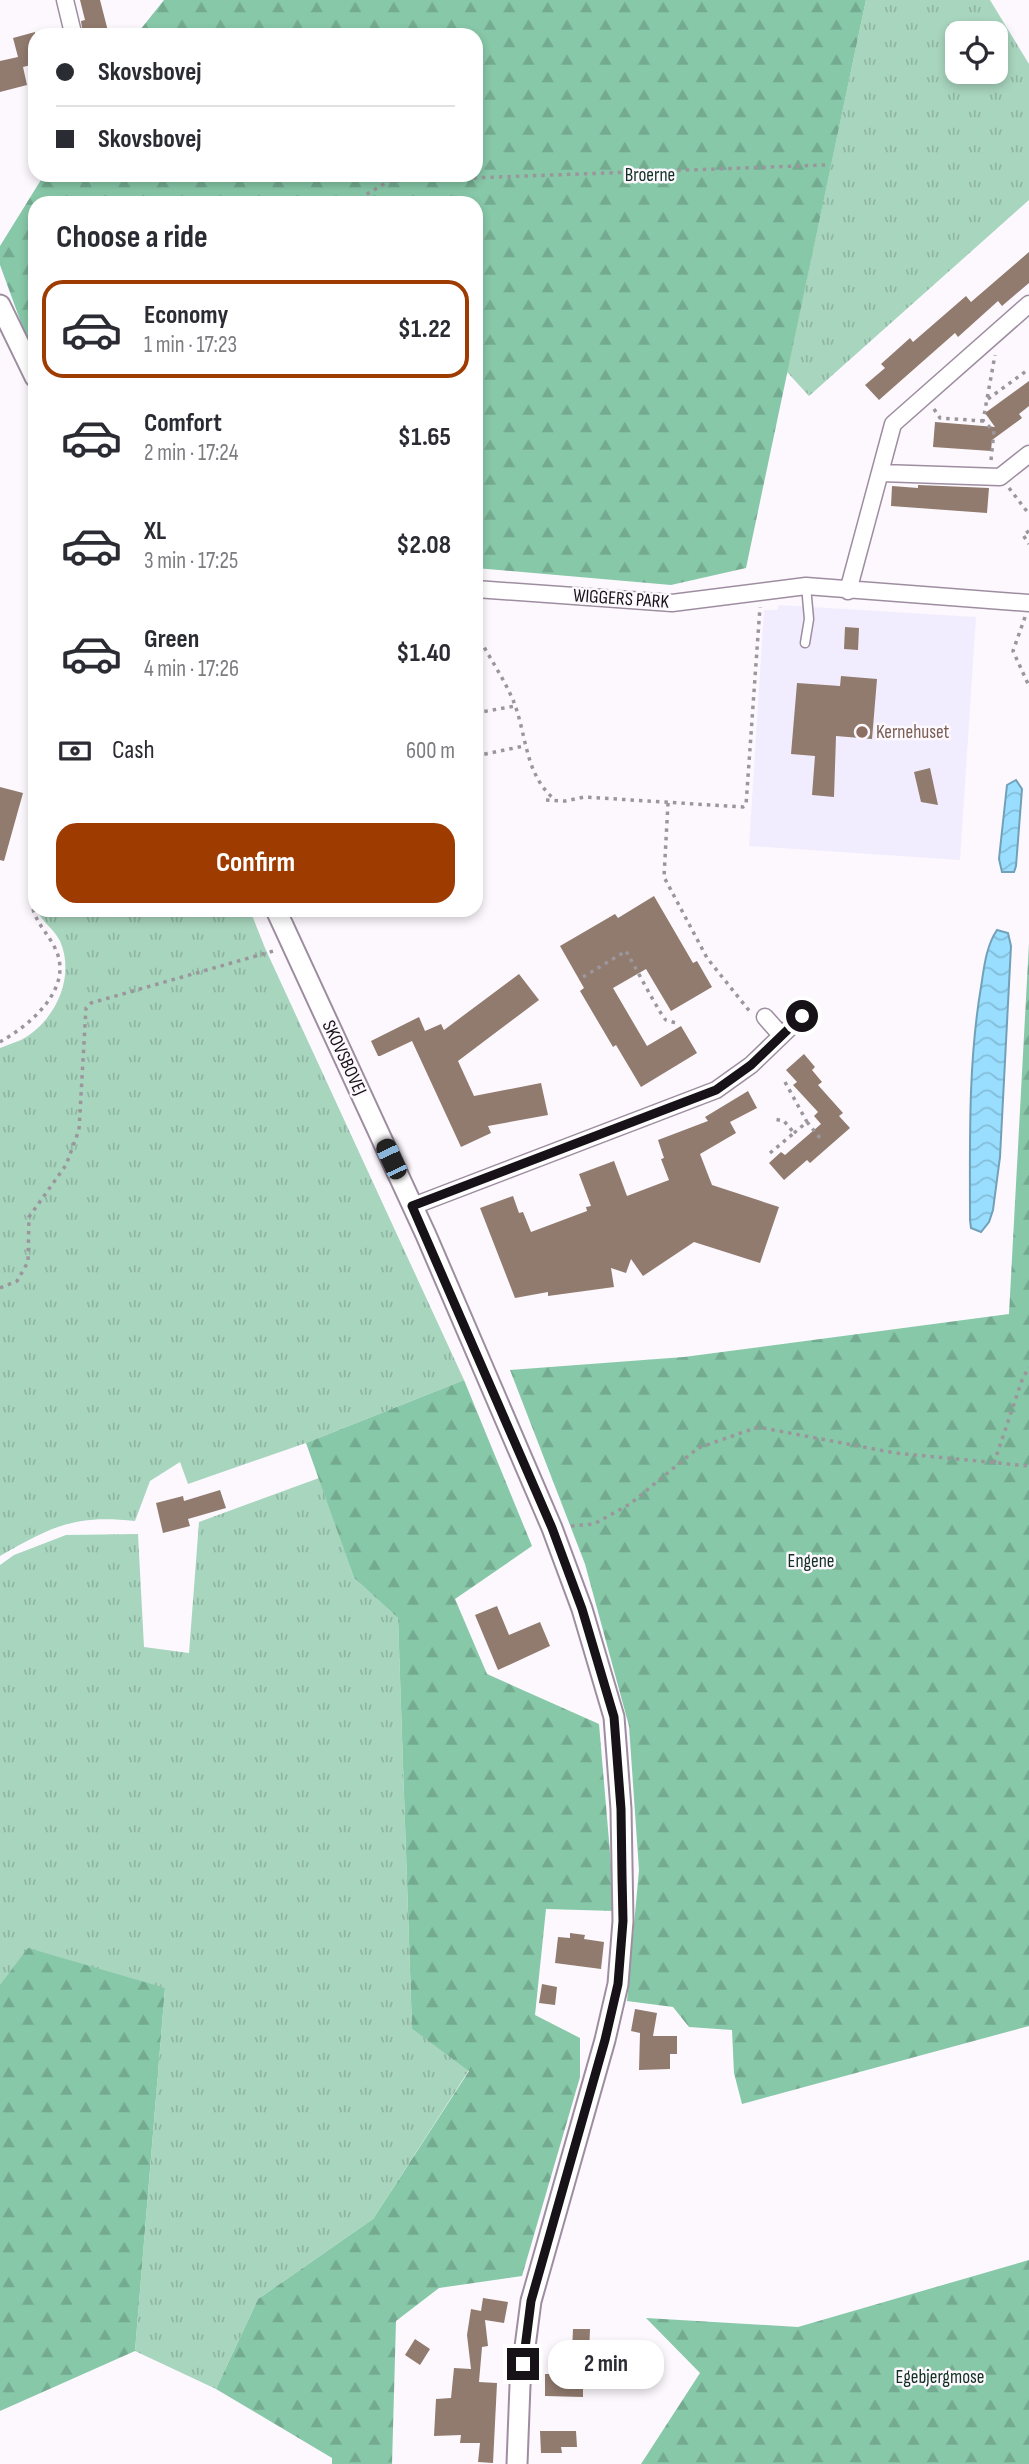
<!DOCTYPE html>
<meta charset="utf-8">
<style>
:root{--surface:#fff;--page:#f7f7f7;--text:#2b2b33;--muted:#7c7c81;--line:#e1e1e2;--accent:#9e3b00}
body{margin:0;font-family:"Sofia Sans Condensed",sans-serif;background:var(--page);color:var(--text);height:100vh;display:flex;flex-direction:column;font-size:26px;white-space:nowrap}
*{box-sizing:border-box;margin:0}
p{font-size:23px;color:var(--muted)}
.icon{flex:none;width:38px;height:38px;fill:none;stroke:currentColor;stroke-width:2;stroke-linecap:round;stroke-linejoin:round}
.map{position:relative;flex:1;overflow:hidden}
.side{position:absolute;left:28px;top:196px;width:455px;height:721px;display:flex;flex-direction:column;background:var(--surface);border-radius:21px;box-shadow:0 4px 10px #0003}
.side>*{flex:none}
.top-card{position:absolute;left:28px;top:28px;width:455px;height:154px;border-radius:21px;box-shadow:0 4px 10px #0003;display:grid;align-content:center;height:154px;padding:0 28px;background:var(--surface)}
.buttons{position:absolute;left:945px;top:21px;display:grid;gap:14px}
.buttons a{display:grid;place-items:center;width:63px;height:63px;border-radius:14px;background:var(--surface);box-shadow:0 4px 10px #0003;font-size:35px}
.end{position:absolute;width:32px;height:32px;margin:-16px;border:9px solid #171118;background:#fff;box-shadow:0 0 0 4px #fff}
.from{border-radius:50%}
.bubble{position:absolute;height:49px;border-radius:21px;background:var(--surface);box-shadow:0 4px 10px #0003;font-size:23px;font-weight:700;line-height:49px;text-align:center}
.car{position:absolute;width:21px;height:42px;margin:-21px -10px;border-radius:9px;box-shadow:0 0 5px 2px #0007;background:linear-gradient(#222 24%,#8ab4d8 0 40%,#222 0 76%,#8ab4d8 0 86%,#222 0)}
.top-card b{display:flex;align-items:center;gap:24px;height:66px;font-size:26px}
.top-card b+b{border-top:2px solid var(--line)}
.top-card i{width:18px;height:18px;background:var(--text)}
ul{padding:0;list-style:none}
li{display:flex;align-items:center;gap:21px;height:98px;margin:0 14px 10px;padding:0 14px;border:4px solid transparent;border-radius:21px}
li div{flex:1}
li b{display:block;font-size:26px}
li em{font-style:normal;font-weight:700}
li.current{border-color:var(--accent)}
li>.icon{width:63px;height:63px;stroke-width:1.5}
h2{padding:0 28px;font-size:32px;line-height:84px}
.pay{display:flex;align-items:center;gap:18px;height:77px;padding:0 28px;font-size:26px}
.pay p{margin-inline-start:auto}
.button{display:flex;gap:14px;margin-top:auto;padding:14px 28px}
.button a{flex:1;height:80px;border-radius:21px;background:var(--accent);color:#fff;font-size:28px;font-weight:700;line-height:80px;text-align:center}
.map>svg:first-child{display:block}
</style>
<div class="map">
<svg width="1029" height="2464" viewBox="0 0 1029 2464">
<defs>
<pattern id="grass-tufts" width="24" height="20" patternUnits="userSpaceOnUse" patternTransform="scale(1.75)"><rect width="24" height="20" fill="#a8d5be"/><path d="M3 7l-1-3M5 7V3M7 7l1-3M15 17l-1-3M17 17v-4M19 17l1-3" fill="none" stroke="#90b6a3"/></pattern>
<pattern id="forest-firs" width="22" height="20" patternUnits="userSpaceOnUse" patternTransform="scale(1.75)"><rect width="22" height="20" fill="#87c8a8"/><path d="M5 1l3.5 6h-7zM16 11l3.5 6h-7z" fill="#74ab90"/></pattern>
<pattern id="water-waves" width="16" height="10" patternUnits="userSpaceOnUse" patternTransform="scale(1.75)"><rect width="16" height="10" fill="#99defe"/><path d="M0 5q4-4 8 0t8 0" fill="none" stroke="#83bdd9"/></pattern>
</defs>
<rect width="100%" height="100%" fill="#fcf8fd"/>
<path fill="#f2edfe" d="M779,605L976,617L960,860L749,846L764,610H777Z"/>
<path fill="url(#grass-tufts)" fill-rule="evenodd" d="M866,0H990L1029,64V200L809,396L787,372ZM996,33V72H957V33Z
M37,910H250L265,948L464,1380L306,1443L188,1484L180,1462L150,1481L135,1521C74,1514 51,1527 0,1556V1048C7,1045 14,1043 21,1040C55,1022 76,977 60,941C54,929 42,922 37,910Z
M319,1478L354,1578L398,1618L412,2029L469,2070L373,2219L258,2299L216,2389L135,2351L165,1988L0,1985V1565L14,1555L66,1535L138,1534L144,1647L189,1653L199,1522Z"/>
<path fill="url(#forest-firs)" d="M164,0H866L746,568L671,585L476,568V203H35V361L0,265V246L44,175H476V35H136Z
M1029,943V2026L742,2104L734,2073L732,2030L689,2027L673,2007L627,2001L639,1870L629,1726L585,1564L510,1370L684,1357L1009,1314Z
M464,1380L532,1546L455,1599L487,1674L599,1724L615,1911L546,1909L535,2015L580,2038V2077L522,2276L439,2288L396,2321L392,2464H332V2458L216,2389L258,2299L373,2219L469,2071L412,2029L398,1618L354,1578L306,1443Z
M28,1948L165,1988L135,2351L0,2411V1985Z
M1029,2260V2464H641L700,2373L646,2318L798,2327Z"/>
<path fill="url(#water-waves)" stroke="#72a0b9" stroke-width="2" d="M1016,780L1022,789L1016,866L1014,872H1002L999,859L1007,785Z
M997,930L1008,933L1011,946L1000,1157L993,1210L989,1222L981,1232L971,1228L970,1220C970,1142 968,1064 981,987C984,968 986,946 997,930Z"/>
<path fill="#917a6e" d="M80,0H100L109,35H83L81,21L85,20Z
M35,32V64L23,67L27,85L0,92V61L18,57L13,38Z
M1029,252V283L1002,306L998,301L958,337L955,333L879,400L865,385L885,368L881,364L910,338L913,342L966,296L971,302Z
M1029,381V406L1019,414L1022,418L992,440L991,451L933,447L935,422L995,427L985,413Z
M918,485L989,488L987,513L891,506L892,486L918,488Z
M845,627L859,628L858,650L844,649Z
M841,676L877,679L872,739L836,736L834,797L812,795L815,756L791,754L797,683L840,686Z
M930,768L938,805L921,802L914,772Z
M0,787L23,793L4,861L0,860Z
M654,896L693,963L697,961L712,987L671,1011L646,969L613,988L647,1046L681,1026L697,1053L641,1087L616,1045L613,1047L580,991L584,988L560,946L615,914L618,918Z
M519,974L539,1000L458,1061L474,1096L541,1083L548,1115L488,1126L491,1133L461,1147L412,1041L380,1056H378L371,1041L419,1017L425,1031L441,1024L444,1030Z
M804,1054L815,1067L812,1070L822,1082L818,1085L843,1113L839,1116L850,1128L810,1163L807,1160L784,1180L769,1163L781,1152L785,1155L821,1124L814,1116L818,1112L793,1085L797,1082L786,1070Z
M748,1091L757,1108L730,1122L736,1133L700,1154L712,1185L779,1207L760,1263L694,1242L643,1276L631,1259L626,1273L611,1268L614,1287L548,1296V1292L515,1298L480,1208L513,1196L519,1213L523,1212L531,1232L587,1211L586,1207L591,1206L579,1174L614,1161L627,1196L669,1180L661,1159L664,1158L658,1140L708,1121L705,1117Z
M220,1490L226,1508L188,1519L190,1526L163,1533L156,1503L183,1496L184,1501Z
M497,1606L509,1635L540,1622L550,1646L498,1670L475,1615Z
M570,1933L585,1935L584,1939L604,1942L601,1969L555,1963L558,1937L570,1938Z
M542,1984L557,1987L555,2005L539,2003Z
M635,2009L657,2013L653,2036H677V2054H670V2069L639,2070L640,2033L631,2031Z
M483,2298L508,2302L504,2323L485,2320L488,2346L482,2347L479,2382L497,2383L493,2463L478,2462L480,2443H460L461,2435L434,2436L436,2399L451,2398L454,2368L471,2369L467,2335L471,2309L481,2311Z
M573,2329H590L588,2382H583V2397L545,2396V2374H568V2372H571Z
M415,2339L430,2349L420,2365L405,2355Z
M540,2431H576L577,2447H561L562,2453H541Z"/>
<g fill="none" stroke-linecap="round" stroke-linejoin="round">
<defs>
<path id="service" d="M805,643L809,619L806,586"/>
<path id="minor" d="M65,0L73,33
M881,473L1000,477L1029,454
M476,589L672,603L806,586L1029,603
M848,591L893,424L1029,304
M765,1017L781,1035
M413,1206L716,1090L751,1065L802,1016"/>
<path id="tertiary" d="M0,305L35,377
M276,910L426,1235L552,1528L582,1609L614,1717L621,1809L623,1921L618,1984L605,2040L531,2301L520,2385L517,2464"/>
</defs>
<use href="#service" stroke="#9e8da1" stroke-width="11"/>
<use href="#minor" stroke="#9e8da1" stroke-width="19"/>
<use href="#tertiary" stroke="#9e8da1" stroke-width="23"/>
<path stroke="#9b969c" stroke-width="3.5" stroke-dasharray="3.5 5" stroke-linecap="butt" d="M352,203L389,181L825,165
M988,399L1029,369
M934,409L940,418L983,421
M991,460L994,431L983,421L995,355
M1009,488L1029,514
M1029,531L1023,535L1029,544
M476,614L481,610V605
M1025,617L1013,651L1029,686
M476,633C488,655 503,677 513,700C527,734 524,773 554,799
M476,649L483,646
M476,713L515,706
M476,756L524,746
M546,800L565,801L584,797L743,807L746,805L760,607
M668,803L664,877L707,958L751,1013
M583,977L626,951C632,961 662,1018 666,1020C668,1021 676,1023 677,1023
M0,1042C30,1025 75,988 55,948C44,926 24,913 35,884
M785,1082L807,1122
M794,1133L807,1122L820,1138
M770,1153L794,1133L784,1121L774,1119
M0,1288L17,1281L28,1262L29,1217L66,1165L79,1130L86,1008L91,1003L277,950
M994,1463L1022,1380L1029,1367
M571,1526L594,1524L630,1504L698,1448L758,1427L895,1453L1029,1466"/>
<use href="#service" stroke="#fff" stroke-width="8"/>
<use href="#minor" stroke="#fff" stroke-width="16"/>
<use href="#tertiary" stroke="#fff" stroke-width="19"/>
</g>
<g fill="none" stroke-linecap="round" stroke-linejoin="round">
<path stroke="#171118" stroke-width="9" d="M523,2364L531,2301L605,2040L618,1984L623,1921L622,1876L621,1809L614,1717L582,1609L552,1528L412,1206L716,1090L751,1065L802,1016"/>
</g>
<circle fill="#8d6e63" stroke="#fcf8fd" stroke-width="2.5" cx="862" cy="732" r="7"/>
<g text-anchor="middle" dominant-baseline="central" stroke-width="5" stroke-linejoin="round" paint-order="stroke">
<g font-size="19" fill="#113022" stroke="#fcf8fd">
<text x="650" y="175">Broerne</text>
<text x="811" y="1561">Engene</text>
<text x="940" y="2377">Egebjergmose</text>
</g>
<g font-size="19" fill="#171118" stroke="#fcf8fd">
<text transform="translate(621 599) rotate(4)">WIGGERS PARK</text>
<text transform="translate(344 1058) rotate(65)">SKOVSBOVEJ</text>
</g>
<g font-size="19" fill="#785e54" stroke="#fcf8fd" text-anchor="start">
<text x="876" y="732">Kernehuset</text>
</g>
</g>
</svg>
<div class="buttons">
<a><svg class="icon" aria-label="locate" viewBox="0 0 24 24"><circle cx="12" cy="12" r="6"/><path d="M12 2v4M12 18v4M2 12h4M18 12h4"/></svg></a>
</div>
<i class="end from" style="left:802px;top:1016px"></i>
<i class="end" style="left:523px;top:2364px"></i>
<div class="bubble" style="left:548px;top:2340px;width:116px">2 min</div>
<i class="car" style="left:391px;top:1159px;rotate:335deg"></i>
<div class="top-card">
<b><i class="from"></i>Skovsbovej</b>
<b><i></i>Skovsbovej</b>
</div>
<section class="side">
<h2>Choose a ride</h2>
<ul>
<li class="current"><svg class="icon" aria-label="car" viewBox="0 0 24 24"><path d="M5 17H2v-5l4-1 3-4h7l3 4 3 1v5h-3M9 17h6M6 11h13"/><circle cx="7" cy="17" r="2"/><circle cx="17" cy="17" r="2"/></svg><div><b>Economy</b><p>1 min · 17:23</p></div><em>$1.22</em></li>
<li><svg class="icon" aria-label="car" viewBox="0 0 24 24"><path d="M5 17H2v-5l4-1 3-4h7l3 4 3 1v5h-3M9 17h6M6 11h13"/><circle cx="7" cy="17" r="2"/><circle cx="17" cy="17" r="2"/></svg><div><b>Comfort</b><p>2 min · 17:24</p></div><em>$1.65</em></li>
<li><svg class="icon" aria-label="car" viewBox="0 0 24 24"><path d="M5 17H2v-5l4-1 3-4h7l3 4 3 1v5h-3M9 17h6M6 11h13"/><circle cx="7" cy="17" r="2"/><circle cx="17" cy="17" r="2"/></svg><div><b>XL</b><p>3 min · 17:25</p></div><em>$2.08</em></li>
<li><svg class="icon" aria-label="car" viewBox="0 0 24 24"><path d="M5 17H2v-5l4-1 3-4h7l3 4 3 1v5h-3M9 17h6M6 11h13"/><circle cx="7" cy="17" r="2"/><circle cx="17" cy="17" r="2"/></svg><div><b>Green</b><p>4 min · 17:26</p></div><em>$1.40</em></li>
</ul>
<div class="pay"><svg class="icon" aria-label="cash" viewBox="0 0 24 24"><path d="M3 7h18v10H3z"/><circle cx="12" cy="12" r="2"/></svg>Cash<p>600 m</p></div>
<div class="button"><a>Confirm</a></div>
</section>
</div>
